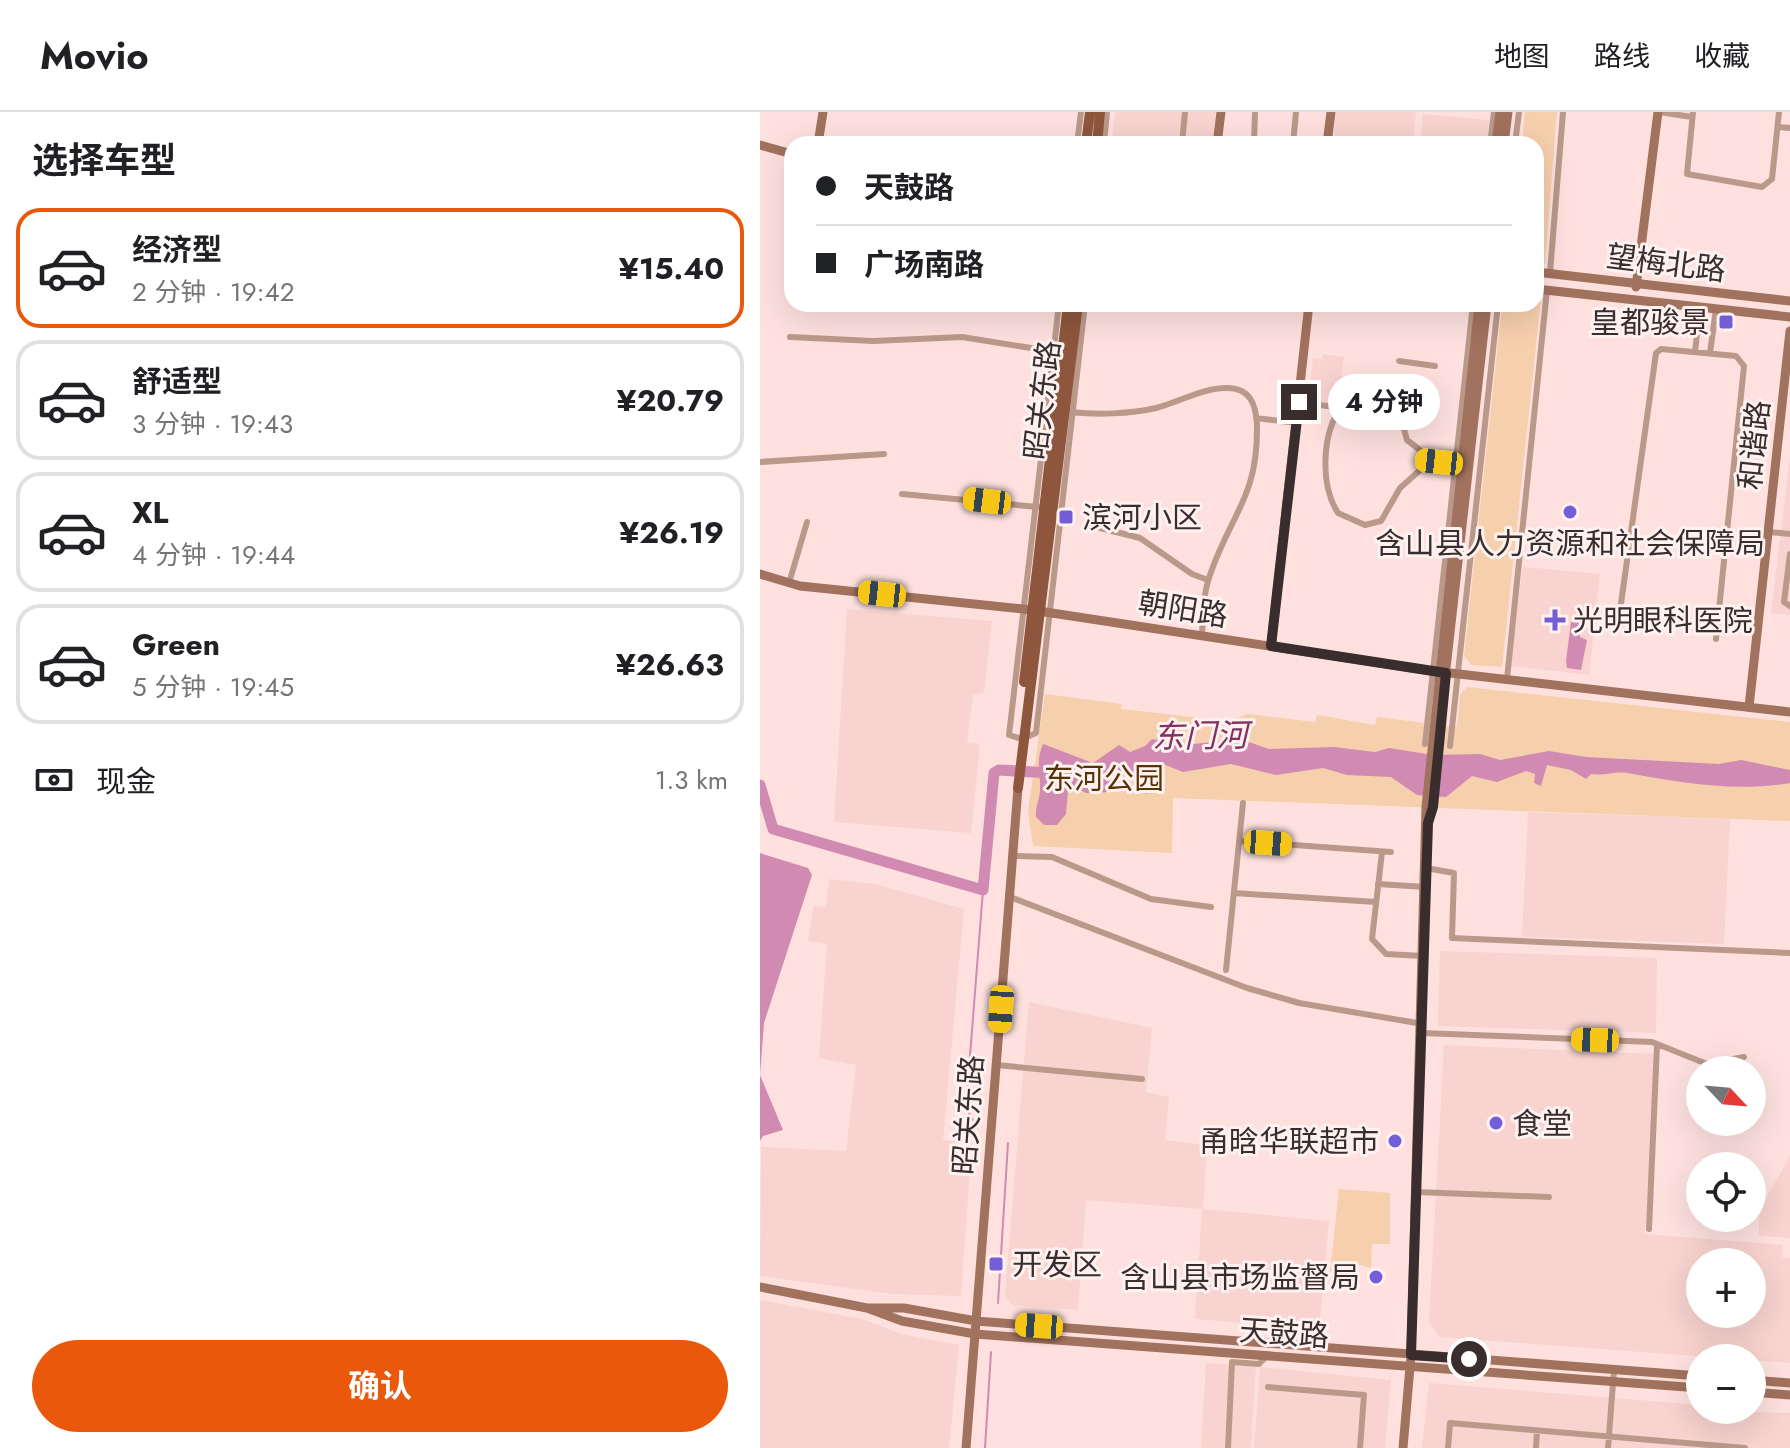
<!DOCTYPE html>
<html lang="zh">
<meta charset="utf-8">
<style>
:root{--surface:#fff;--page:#f2f2f2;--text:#202124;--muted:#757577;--line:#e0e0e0;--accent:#ea580c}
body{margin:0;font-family:Jost,"Noto Sans SC",sans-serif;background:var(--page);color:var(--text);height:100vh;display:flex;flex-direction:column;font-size:30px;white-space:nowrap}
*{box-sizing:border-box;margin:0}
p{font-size:26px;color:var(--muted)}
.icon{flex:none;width:44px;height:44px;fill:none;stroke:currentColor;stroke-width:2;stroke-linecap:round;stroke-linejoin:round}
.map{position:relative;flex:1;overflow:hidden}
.panel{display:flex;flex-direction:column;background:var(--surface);width:760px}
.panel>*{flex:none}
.hud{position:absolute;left:24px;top:24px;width:760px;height:176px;border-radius:24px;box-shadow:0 8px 32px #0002;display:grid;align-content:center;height:176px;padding:0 32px;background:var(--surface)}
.needle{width:52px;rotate:116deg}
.controls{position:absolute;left:926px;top:944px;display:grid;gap:16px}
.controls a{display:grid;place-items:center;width:80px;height:80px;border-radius:50%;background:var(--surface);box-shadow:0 8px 32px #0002;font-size:40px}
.end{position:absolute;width:36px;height:36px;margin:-18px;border:10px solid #392e2d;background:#fff;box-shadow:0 0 0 4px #fff}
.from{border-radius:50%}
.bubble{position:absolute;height:56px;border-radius:28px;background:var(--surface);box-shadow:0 8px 32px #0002;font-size:26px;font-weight:700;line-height:56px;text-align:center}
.car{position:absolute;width:24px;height:48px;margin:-24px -12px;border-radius:10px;box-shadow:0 0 6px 2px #0007;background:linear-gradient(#f5c518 24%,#345 0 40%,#f5c518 0 76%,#345 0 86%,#f5c518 0)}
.hud b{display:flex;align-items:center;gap:28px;height:76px;font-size:30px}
.hud b+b{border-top:2px solid var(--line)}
.hud i{width:20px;height:20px;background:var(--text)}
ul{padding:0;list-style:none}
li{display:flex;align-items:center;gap:24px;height:120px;margin:0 16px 12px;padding:0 16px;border:4px solid var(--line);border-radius:24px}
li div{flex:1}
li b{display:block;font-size:30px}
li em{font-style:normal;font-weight:700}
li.on{border-color:var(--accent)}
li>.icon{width:72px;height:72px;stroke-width:1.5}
h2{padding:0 32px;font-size:36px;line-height:96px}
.pay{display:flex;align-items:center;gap:20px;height:88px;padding:0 32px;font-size:30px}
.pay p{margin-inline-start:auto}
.action{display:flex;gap:16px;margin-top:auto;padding:16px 32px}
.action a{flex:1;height:92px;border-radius:48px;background:var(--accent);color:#fff;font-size:32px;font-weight:700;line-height:92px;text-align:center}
header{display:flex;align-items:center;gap:48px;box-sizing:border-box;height:112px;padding:0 40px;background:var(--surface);border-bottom:2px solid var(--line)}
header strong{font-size:38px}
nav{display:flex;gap:44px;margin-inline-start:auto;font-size:28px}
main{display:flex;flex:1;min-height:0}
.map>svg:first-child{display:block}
</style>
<header>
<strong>Movio</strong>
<nav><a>地图</a><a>路线</a><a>收藏</a></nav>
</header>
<main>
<section class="panel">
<h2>选择车型</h2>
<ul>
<li class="on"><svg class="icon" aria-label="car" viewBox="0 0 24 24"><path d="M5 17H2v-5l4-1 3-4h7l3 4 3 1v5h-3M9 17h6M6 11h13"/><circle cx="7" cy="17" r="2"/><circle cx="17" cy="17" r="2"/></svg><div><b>经济型</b><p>2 分钟 · 19:42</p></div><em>¥15.40</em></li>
<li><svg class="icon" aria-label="car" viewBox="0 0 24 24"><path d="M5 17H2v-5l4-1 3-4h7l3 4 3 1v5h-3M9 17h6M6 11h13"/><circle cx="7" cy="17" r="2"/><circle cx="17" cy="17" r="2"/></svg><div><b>舒适型</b><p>3 分钟 · 19:43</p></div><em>¥20.79</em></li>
<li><svg class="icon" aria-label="car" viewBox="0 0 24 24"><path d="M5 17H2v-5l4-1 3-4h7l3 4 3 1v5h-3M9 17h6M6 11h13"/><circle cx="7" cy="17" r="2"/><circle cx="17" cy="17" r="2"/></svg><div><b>XL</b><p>4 分钟 · 19:44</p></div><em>¥26.19</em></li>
<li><svg class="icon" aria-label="car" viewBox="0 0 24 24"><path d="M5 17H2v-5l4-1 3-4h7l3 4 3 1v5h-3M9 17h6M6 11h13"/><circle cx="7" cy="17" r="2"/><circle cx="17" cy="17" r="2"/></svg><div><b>Green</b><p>5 分钟 · 19:45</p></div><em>¥26.63</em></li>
</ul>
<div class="pay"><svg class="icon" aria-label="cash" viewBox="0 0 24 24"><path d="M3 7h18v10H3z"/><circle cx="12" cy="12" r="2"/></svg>现金<p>1.3 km</p></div>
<div class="action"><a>确认</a></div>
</section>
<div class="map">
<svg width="1030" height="1336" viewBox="0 0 1030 1336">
<rect width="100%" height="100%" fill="#fee1de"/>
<path fill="#f8d3cf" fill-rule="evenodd" d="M355,0H456L452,32H351Z
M576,0H656L653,32H573Z
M663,2L729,8L727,32H660Z
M563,242L584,245L578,292L548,288L553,246L562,247Z
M1030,344V503L1011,501Z
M763,455L840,462L829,563L750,554Z
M87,497L232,509L224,581L213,583L207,630L220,632L211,721L74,710Z
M768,700L970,707L964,832L762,825Z
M69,767L115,772L204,797L183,1028L212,1032L201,1184L133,1182L0,1164L1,1035L86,1039L96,953L59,946L67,832L48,829L54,794L66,795Z
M680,839L897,846L896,921L678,914Z
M269,890L392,916L386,980L409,985L405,1028L447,1033L443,1097L569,1109L559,1217L435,1207L442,1097L326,1088L318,1198L252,1193L245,1183Z
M684,933L897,942L885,1122L1023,1133L1022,1145L1030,1146V1251L679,1225L669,1210ZM940,1150H992V1202H940Z
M1030,1044V1126L999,1124V1098Z
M0,1188L102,1207L141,1222L199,1233L189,1336H0Z
M446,1251L496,1254L491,1336H441Z
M500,1255L631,1268L625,1336H494Z
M669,1271L940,1293V1298L1030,1301V1336H662Z"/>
<path fill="#f6cfad" d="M765,0H797L785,152L776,151V32H762Z
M776,186H781L742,555L712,553L704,544L742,194L776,192Z
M707,575L1030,610V709L413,686L412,741L273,734L268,699L285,582L362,592L361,597L469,609L488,602L555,610L557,603L615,613L617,605L697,615L700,583Z
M579,1077L630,1081V1132H612L611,1156L589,1150L570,1161Z"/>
<path fill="#d18ab1" d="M811,510H819L820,525L827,528L821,558L807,556L806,549Z
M392,627L424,633L480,627L509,637L574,635L615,640L629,636L673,643L720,642L740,648L789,639L826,645L959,652L981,648L1030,658V671C974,680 923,671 868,661C855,659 845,664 831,662L826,667L811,658L787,653L781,674L774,671L775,662L766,659L737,670L712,664L686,685L657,683L631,665L587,663L563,656L516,663L471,652L423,660L403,652L386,665L388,673L397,677L386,682L379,675L377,665L370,660L359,665L348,680L326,681L316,676L308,679L306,702L297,713H284L276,705C275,695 279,689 280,679C281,661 275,650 283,632L333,651L359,633L370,640L385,634Z
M0,741L48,756L52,763L4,911L0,963L23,1018L3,1024L0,1029Z"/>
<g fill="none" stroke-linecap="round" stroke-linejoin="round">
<path stroke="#d18ab1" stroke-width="2" d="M217,1016L206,995L223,778
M238,1191L248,1031
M225,1336L231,1240"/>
<path stroke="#d18ab1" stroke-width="11" d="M0,673L13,717L223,778L234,661L239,658L290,661"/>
<path stroke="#ba998b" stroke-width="6" d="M899,0L932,5
M933,0L927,62L1002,75L1012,67L1019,0
M1018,15L1030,16
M317,32L321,0
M344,32L347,0
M422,32L425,0
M494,32L495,0
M533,32L536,0
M730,32L734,0
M755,32L759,0
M790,161L803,0
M299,192L249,623L262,627L276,621L325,192
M30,225L113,229L202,225L296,240
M935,240L940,196
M950,241L956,197
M639,249L675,254
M609,275L635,285L647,328L660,338L663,348L659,359L640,376L621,409L605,413L578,401C560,373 561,320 583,293C589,285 600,280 609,275Z
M539,290L581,296
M311,300C337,303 370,302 396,296C420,290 441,276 467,276C490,276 496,292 497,313C498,386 471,401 450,463C443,482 443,504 442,524
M496,306L537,311
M663,348L699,352
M0,350L124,342
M142,382L278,395
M336,415L380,426L432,462L448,468
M1009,420L1030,422
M1030,442L1024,490L1030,494
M29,471L47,410
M858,513L896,241L901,237L976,244L984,254L956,527
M747,567L787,178
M665,632L713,192
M690,634L738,192
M479,729L631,740
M622,740L612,827L626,842L663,844
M253,744L292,745L391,787L451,795
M666,756L694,761L692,826L1030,841
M618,772L665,775
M474,781L616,790
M250,785L487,876L539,891L663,912
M466,858L483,691
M662,921L892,930L947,952L984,945
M236,953L382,967
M656,1080L789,1085
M889,1117L897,933
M508,1275L604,1283L600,1336
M468,1336L472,1250L499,1252L507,1244
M688,1336L690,1311L985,1336
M776,1336L777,1319
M848,1336L854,1258"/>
<path stroke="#a1725e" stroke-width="9" d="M58,32L63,0
M457,32L461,0
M567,32L571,0
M736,32L740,0
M744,32L748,0
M0,33L32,42
M776,160L1030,189
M876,175L898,0
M776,177L1030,205
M0,462L40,474L272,498L673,559L1030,600
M511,534L549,192
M989,595L1030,219
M669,707L727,192
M0,1175L107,1196
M940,1264L216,1209L144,1196H107L142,1209L215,1222L940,1276
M992,1268L1030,1271
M992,1280L1030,1283
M206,1336L258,676
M643,1336L651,1243L666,695L719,192"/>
<path stroke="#8e563d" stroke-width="10" d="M326,32L330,0
M337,32L340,0
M264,570L308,192
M258,676L318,192"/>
</g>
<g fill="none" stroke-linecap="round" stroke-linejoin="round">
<path stroke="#392e2d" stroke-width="10" d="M539,290L511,534L686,561L673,695L668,711L651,1243L709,1247"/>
</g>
<g fill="#745ed8" stroke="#fef2f1" stroke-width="3">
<rect x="958" y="202" width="16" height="16" rx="4"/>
<circle cx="810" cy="400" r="8"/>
<rect x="298" y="397" width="16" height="16" rx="4"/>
<path d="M791 496h8v8h8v8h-8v8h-8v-8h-8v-8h8z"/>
<circle cx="736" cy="1011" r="8"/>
<circle cx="635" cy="1029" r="8"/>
<rect x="228" y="1144" width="16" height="16" rx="4"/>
<circle cx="616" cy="1165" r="8"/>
</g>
<g text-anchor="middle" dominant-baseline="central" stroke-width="6" stroke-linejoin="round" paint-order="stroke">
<g font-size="30" fill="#392e2d" stroke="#fef2f1">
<text transform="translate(906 151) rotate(7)">望梅北路</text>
<text transform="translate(282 288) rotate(-83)">昭关东路</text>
<text transform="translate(994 333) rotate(-84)">和谐路</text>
<text transform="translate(423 497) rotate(9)">朝阳路</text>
<text transform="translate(208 1003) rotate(-86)">昭关东路</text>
<text transform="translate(524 1221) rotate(4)">天鼓路</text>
</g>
<g font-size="30" fill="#392e2d" stroke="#fef2f1" text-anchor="start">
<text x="950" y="210" text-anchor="end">皇都骏景</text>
<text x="322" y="405">滨河小区</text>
<text x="810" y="431" text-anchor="middle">含山县人力资源和社会保障局</text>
<text x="813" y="508">光明眼科医院</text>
<text x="752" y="1011">食堂</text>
<text x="619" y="1029" text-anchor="end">甬晗华联超市</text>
<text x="252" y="1152">开发区</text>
<text x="600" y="1165" text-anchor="end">含山县市场监督局</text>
</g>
<g font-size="30" fill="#583205" stroke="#fef2f1">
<text x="344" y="666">东河公园</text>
</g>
<g font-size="32" font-style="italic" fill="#833063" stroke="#fef2f1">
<text transform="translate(440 624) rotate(-1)">东门河</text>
</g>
</g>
</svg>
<div class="controls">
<a><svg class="needle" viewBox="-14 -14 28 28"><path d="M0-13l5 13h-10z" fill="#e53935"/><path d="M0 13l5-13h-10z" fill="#757577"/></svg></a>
<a><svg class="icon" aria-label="locate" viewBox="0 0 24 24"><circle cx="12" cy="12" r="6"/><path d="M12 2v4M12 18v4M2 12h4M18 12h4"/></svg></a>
<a>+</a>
<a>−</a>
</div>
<i class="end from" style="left:709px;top:1247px"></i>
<i class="end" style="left:539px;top:290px"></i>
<div class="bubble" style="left:568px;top:262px;width:112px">4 分钟</div>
<i class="car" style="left:679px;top:350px;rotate:276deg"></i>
<i class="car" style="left:227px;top:389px;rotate:277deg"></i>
<i class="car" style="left:122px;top:482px;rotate:276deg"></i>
<i class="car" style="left:508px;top:731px;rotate:94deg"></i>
<i class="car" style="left:241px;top:897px;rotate:184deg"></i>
<i class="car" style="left:835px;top:928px;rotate:272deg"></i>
<i class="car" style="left:279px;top:1214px;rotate:274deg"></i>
<div class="hud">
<b><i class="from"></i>天鼓路</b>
<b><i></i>广场南路</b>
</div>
</div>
</main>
